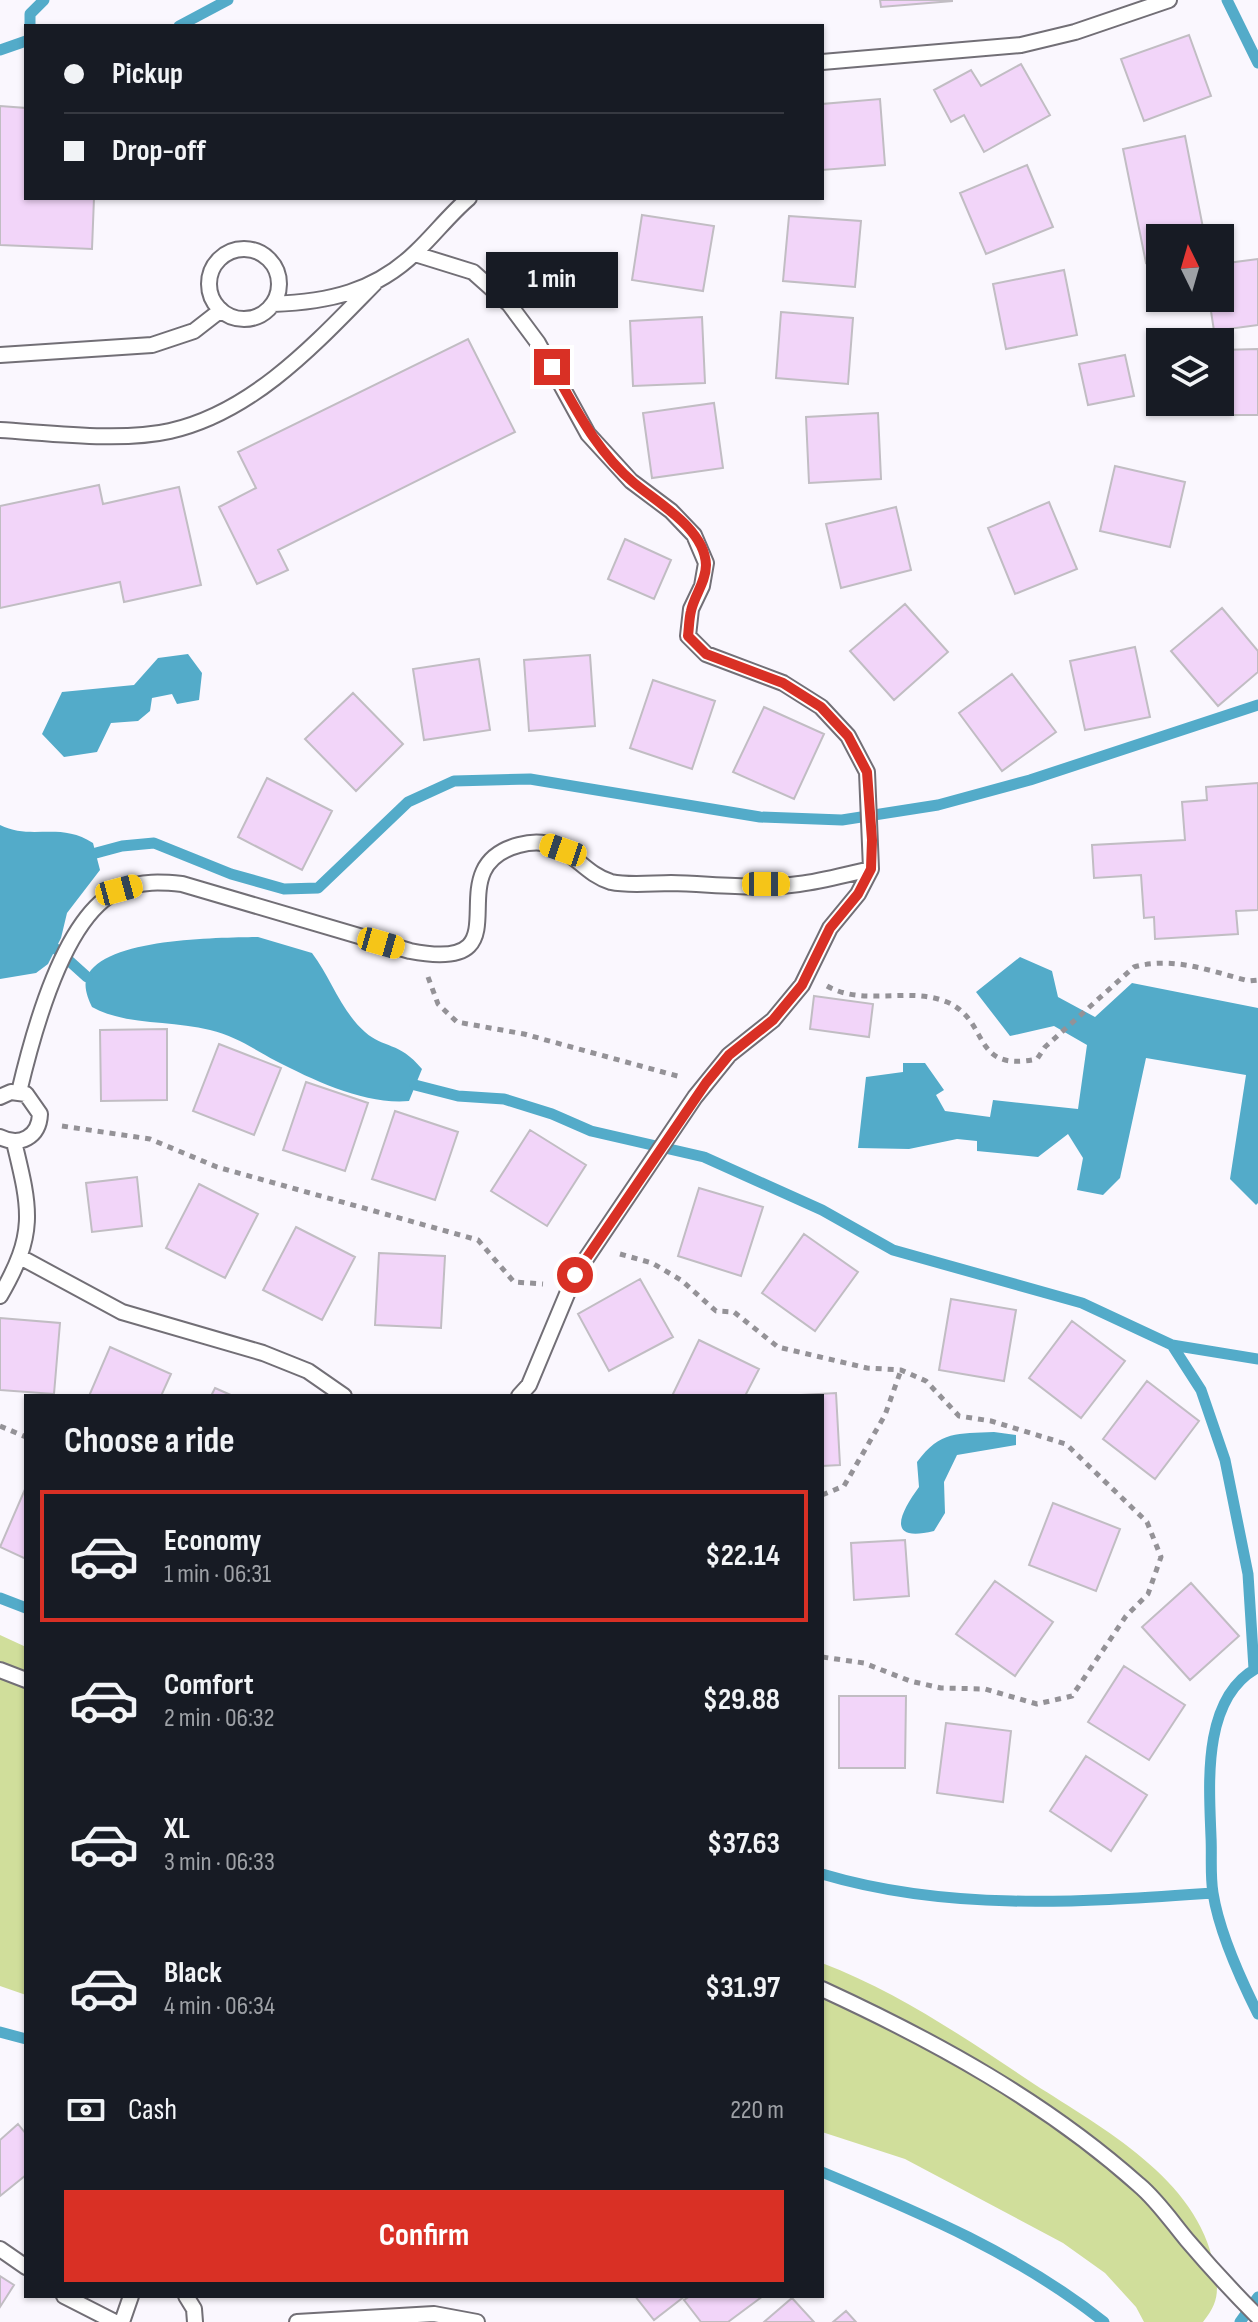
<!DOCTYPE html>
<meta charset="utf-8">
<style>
:root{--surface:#171b24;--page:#242831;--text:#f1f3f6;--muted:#9ea1a6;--line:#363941;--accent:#d93025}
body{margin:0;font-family:"Sofia Sans Condensed",sans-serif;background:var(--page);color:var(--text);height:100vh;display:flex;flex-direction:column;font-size:30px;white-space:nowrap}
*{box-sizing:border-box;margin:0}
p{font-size:26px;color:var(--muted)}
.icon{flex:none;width:44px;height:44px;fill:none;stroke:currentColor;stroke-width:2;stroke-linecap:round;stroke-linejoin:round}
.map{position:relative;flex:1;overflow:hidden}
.panel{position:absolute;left:24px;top:1394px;width:800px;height:904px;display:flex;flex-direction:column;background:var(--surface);border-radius:0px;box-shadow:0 2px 6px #0004}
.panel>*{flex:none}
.banner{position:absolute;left:24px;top:24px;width:800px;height:176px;border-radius:0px;box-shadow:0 2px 6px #0004;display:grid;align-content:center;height:176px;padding:0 40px;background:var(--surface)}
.needle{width:52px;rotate:355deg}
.controls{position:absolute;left:1146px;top:224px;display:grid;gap:16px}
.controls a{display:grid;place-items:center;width:88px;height:88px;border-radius:0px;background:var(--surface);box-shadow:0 2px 6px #0004;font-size:40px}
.end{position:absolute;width:36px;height:36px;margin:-18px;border:10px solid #d93025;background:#fff;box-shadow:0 0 0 4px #fff}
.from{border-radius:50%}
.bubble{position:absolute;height:56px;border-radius:0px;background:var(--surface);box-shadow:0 2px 6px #0004;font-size:26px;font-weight:700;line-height:56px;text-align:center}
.car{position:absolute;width:24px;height:48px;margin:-24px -12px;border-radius:10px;box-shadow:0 0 6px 2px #0007;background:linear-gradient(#f5c518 24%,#345 0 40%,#f5c518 0 76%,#345 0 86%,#f5c518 0)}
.banner b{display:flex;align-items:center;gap:28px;height:76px;font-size:30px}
.banner b+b{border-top:2px solid var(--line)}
.banner i{width:20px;height:20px;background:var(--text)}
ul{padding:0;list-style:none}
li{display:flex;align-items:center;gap:24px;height:132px;margin:0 16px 12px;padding:0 24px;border:4px solid transparent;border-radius:0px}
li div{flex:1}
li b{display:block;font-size:30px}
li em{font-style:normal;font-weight:700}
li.current{border-color:var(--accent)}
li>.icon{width:72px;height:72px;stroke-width:1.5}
h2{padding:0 40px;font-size:36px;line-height:96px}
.pay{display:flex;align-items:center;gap:20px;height:88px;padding:0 40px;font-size:30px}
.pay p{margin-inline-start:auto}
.button{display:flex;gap:16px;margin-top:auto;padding:16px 40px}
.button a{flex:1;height:92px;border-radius:0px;background:var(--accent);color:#fff;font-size:32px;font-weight:700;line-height:92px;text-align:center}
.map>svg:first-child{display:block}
</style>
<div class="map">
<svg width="1258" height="2322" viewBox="0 0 1258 2322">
<rect width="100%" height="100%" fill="#faf7fe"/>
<path fill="#d0de9b" d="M0,1635L26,1647V1995L0,1986Z
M822,1963C900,1993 965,2038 1034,2084C1102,2128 1198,2179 1214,2266C1219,2291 1219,2302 1203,2322H1144L1136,2307L1105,2273L1063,2243L905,2159L822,2132Z"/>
<path fill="#53abc9" d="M188,654L202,673L199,700L177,704L172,694L152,698L150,711L138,721L111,723L97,752L64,757L42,734L62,692L134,685L158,658Z
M0,825C32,841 59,821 93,843L100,870L67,913L61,938L48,964L36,973L0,979Z
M258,937L312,953C331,978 341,1011 365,1032C384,1049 399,1041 422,1069L409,1101C366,1105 315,1081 276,1061C253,1049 236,1036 210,1030C171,1020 127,1026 92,1007C88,998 83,987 87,977C104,937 222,938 258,937Z
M1020,957L1052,971L1058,997L1095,1017L1132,983L1258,1008V1203L1256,1205L1230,1179L1246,1075L1146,1058L1120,1178L1103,1195L1077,1190L1083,1158L1068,1134L1038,1157L977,1151V1141L957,1139L909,1149L858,1148L866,1077L903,1072V1063H925L944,1090L936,1095L945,1111L990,1117L993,1100L1078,1109L1087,1045L1054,1026L1010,1036L976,992Z
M994,1432L1016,1435V1445L957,1455L944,1482L945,1513L934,1531C885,1543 900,1513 919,1487L917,1462C941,1430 957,1434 994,1432Z"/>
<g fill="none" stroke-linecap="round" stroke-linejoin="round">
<path stroke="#53abc9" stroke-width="11" d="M1227,0L1258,63
M30,26V14L44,0
M179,26L228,0
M0,50L26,41
M96,853L122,846L154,843L231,874L284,889L318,888L408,802L454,781L530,779L760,817L842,820L938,805L1030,780L1258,705
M56,949L87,977
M415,1085L458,1096L504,1099L552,1114L591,1131L704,1157L822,1210L893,1250L1082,1303L1172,1345L1201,1390L1225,1460L1248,1574L1254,1669
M1172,1345L1258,1359
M0,1598L26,1608
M1257,1668C1202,1698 1209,1783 1211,1837C1212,1855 1210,1875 1213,1893C1219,1931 1241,1980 1258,2014
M822,1874C950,1912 1082,1902 1213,1893
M0,2032L26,2039
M822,2172C921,2213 1020,2255 1104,2322
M1240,2322L1258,2297"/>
</g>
<path fill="#f2d5f9" stroke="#c1bdc3" stroke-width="2" d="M880,0H952V1L881,7Z
M1189,35L1211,96L1144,121L1121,59Z
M1021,64L1050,115L984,152L964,115L951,122L934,90L971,70L981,86Z
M880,99L885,165L822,170V104Z
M0,106L26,108V198H94L92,249L0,245Z
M1185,136L1205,238H1160V260L1146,263L1123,149Z
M1027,165L1053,227L986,254L960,193Z
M642,215L714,226L703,291L632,280Z
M789,216L861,221L855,287L783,281Z
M1258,259V325L1214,331L1209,298H1220V264Z
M1064,270L1077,335L1006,349L993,284Z
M781,312L853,318L848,384L776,378Z
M702,317L705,383L633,386L630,321Z
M468,339L515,432L278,550L288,570L257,584L219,507L256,488L238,452Z
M1258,349V415H1223L1221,350Z
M1125,355L1134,396L1088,405L1079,364Z
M714,403L723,468L652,478L643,413Z
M878,413L881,479L809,483L806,417Z
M1115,466L1185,482L1170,547L1100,531Z
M99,485L103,504L179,487L201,585L124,602L120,582L0,608V506Z
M1049,502L1077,569L1015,594L988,528Z
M896,507L911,570L841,588L826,524Z
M625,539L671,560L654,599L608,579Z
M905,604L948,652L894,700L850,651Z
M1222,608L1258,651V672L1218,706L1171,651Z
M1135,647L1150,717L1085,730L1070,661Z
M590,655L595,726L529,731L524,660Z
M479,659L490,730L424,740L413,669Z
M1012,674L1056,732L1002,771L959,713Z
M653,680L715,701L692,769L630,748Z
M353,693L403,744L356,791L305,739Z
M764,707L824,734L794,799L733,772Z
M267,778L332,811L302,870L238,837Z
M1258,783V910L1236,911L1238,934L1155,939L1154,917L1144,918L1141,875L1094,878L1092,845L1185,840L1182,802L1207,800L1206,787Z
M814,996L873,1004L869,1037L810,1029Z
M167,1029V1100L101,1101L100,1030Z
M219,1044L281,1068L254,1135L193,1111Z
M306,1082L368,1103L345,1171L283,1150Z
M395,1111L458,1132L435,1200L372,1179Z
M530,1130L586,1165L547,1226L491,1191Z
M137,1177L142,1226L92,1232L86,1183Z
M199,1184L258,1214L225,1278L166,1248Z
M699,1188L763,1207L741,1276L678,1256Z
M296,1227L355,1257L322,1320L263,1290Z
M804,1234L858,1272L815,1331L762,1293Z
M379,1253L445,1256L441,1328L375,1325Z
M640,1279L673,1337L609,1371L578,1314Z
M951,1299L1016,1310L1004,1381L939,1370Z
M0,1318L60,1323L54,1394L0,1390Z
M1072,1321L1125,1361L1081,1418L1029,1378Z
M699,1340L759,1369L745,1396H672Z
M110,1347L171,1374L161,1396H89Z
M1147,1381L1199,1421L1155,1479L1103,1439Z
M215,1388L233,1396H211Z
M836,1393L840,1465L822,1466V1396H783Z
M26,1487V1559L0,1547Z
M1053,1503L1120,1529L1096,1591L1029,1565Z
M905,1540L909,1596L854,1600L851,1543Z
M995,1581L1053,1622L1015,1676L956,1634Z
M1191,1583L1239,1636L1190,1680L1142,1627Z
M1124,1666L1185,1705L1149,1760L1088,1722Z
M839,1696H906L905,1768H839Z
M946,1723L1011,1731L1003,1802L937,1793Z
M1086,1756L1147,1795L1111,1851L1050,1811Z
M18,2124L26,2134V2175L0,2196V2140Z
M0,2276L14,2285L0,2307Z
M635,2296H685L654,2320Z
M690,2296H763L728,2322H701L684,2300Z
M792,2298L814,2322H764Z
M846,2311L856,2322H833Z"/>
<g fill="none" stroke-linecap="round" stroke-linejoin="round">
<defs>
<path id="lane" d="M822,62L1021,45L1075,32L1169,0
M209 284a35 35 0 1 1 70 0a35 35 0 1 1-70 0Z
M415,254L473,272L509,304L538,343L588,434L631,481L671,511L694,535L706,563L702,586L691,609L688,636L706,654L783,683L821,707L848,736L867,772L871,869L858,894L830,928L802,985L773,1020L729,1055L695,1097L575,1275L529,1385L519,1396
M273,304C328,302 375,292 416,252C435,234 450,214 469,198
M0,355L152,345L194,331L221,310
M0,430C50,433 122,442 170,431C254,412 317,342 375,283
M19,1092C32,1037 64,911 122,889C142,881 161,882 182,884L410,951C533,975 431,868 519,845C566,832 577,872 611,882C629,886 653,883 671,883C713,884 759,890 799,884C823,881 847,874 871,869
M0,1097L11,1092L26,1094L40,1114C39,1137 20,1147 0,1137
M22,1258L122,1312L263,1353L308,1371L344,1396
M0,1296C36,1234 31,1211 14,1142
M0,1670L26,1680
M822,1989C935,2041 1046,2102 1139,2185C1157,2200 1172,2222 1187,2240C1210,2267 1233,2292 1258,2317
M0,2249L26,2267
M64,2296L115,2322
M186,2296L194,2309L195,2322
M122,2322L131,2296
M297,2322L434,2314L477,2322"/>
</defs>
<use href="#lane" stroke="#726f76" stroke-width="18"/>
<path stroke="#949297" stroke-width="5" stroke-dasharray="6 6" stroke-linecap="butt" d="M428,977L438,1004L457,1022L524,1034L681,1077
M827,986C864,1007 908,986 947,1002C991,1021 970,1073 1037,1059L1045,1047L1134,967C1174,956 1210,971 1249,981L1258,980
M62,1126L150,1139L217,1167L478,1240L514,1282L543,1284
M620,1254L652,1263L681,1280L716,1311L734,1312L778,1347L867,1368L901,1370L926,1381L959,1416L991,1421L1066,1444L1147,1522L1161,1557L1148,1594L1126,1616L1072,1696L1037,1704L985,1689L941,1688L910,1681L864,1663L822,1657
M0,1426L26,1437
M822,1495L844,1486L885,1415L901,1370"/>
<use href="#lane" stroke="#fff" stroke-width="14"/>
</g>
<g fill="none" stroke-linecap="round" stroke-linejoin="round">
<path stroke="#d93025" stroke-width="10" d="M552,367C576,409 596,451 634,483C658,503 705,529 706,565C706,582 694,596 691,611C689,619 689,628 688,636L706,654L783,683L821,707L848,736L867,772L872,840L871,869L858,894L830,928L802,985L773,1020L729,1055L706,1083L575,1275"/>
</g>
</svg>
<div class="controls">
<a><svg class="needle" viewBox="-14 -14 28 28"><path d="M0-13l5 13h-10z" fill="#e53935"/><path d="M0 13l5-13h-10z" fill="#9ea1a6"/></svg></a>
<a><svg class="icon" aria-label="layers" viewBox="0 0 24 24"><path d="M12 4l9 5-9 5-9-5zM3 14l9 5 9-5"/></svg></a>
</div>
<i class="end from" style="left:575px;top:1275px"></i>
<i class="end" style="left:552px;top:367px"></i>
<div class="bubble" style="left:486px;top:252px;width:132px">1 min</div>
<i class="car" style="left:563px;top:850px;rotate:289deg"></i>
<i class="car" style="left:766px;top:884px;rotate:90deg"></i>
<i class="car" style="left:119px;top:890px;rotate:75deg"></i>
<i class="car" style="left:381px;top:943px;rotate:106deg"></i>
<div class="banner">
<b><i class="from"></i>Pickup</b>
<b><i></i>Drop-off</b>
</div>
<section class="panel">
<h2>Choose a ride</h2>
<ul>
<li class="current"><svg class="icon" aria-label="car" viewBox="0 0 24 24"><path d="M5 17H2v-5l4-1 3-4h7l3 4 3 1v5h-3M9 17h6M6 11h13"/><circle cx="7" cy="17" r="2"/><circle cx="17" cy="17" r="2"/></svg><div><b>Economy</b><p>1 min · 06:31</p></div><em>$22.14</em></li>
<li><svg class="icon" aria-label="car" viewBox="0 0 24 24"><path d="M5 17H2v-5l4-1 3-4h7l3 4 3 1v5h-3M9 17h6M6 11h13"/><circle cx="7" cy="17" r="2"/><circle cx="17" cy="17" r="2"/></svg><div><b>Comfort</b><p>2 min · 06:32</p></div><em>$29.88</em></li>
<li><svg class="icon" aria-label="car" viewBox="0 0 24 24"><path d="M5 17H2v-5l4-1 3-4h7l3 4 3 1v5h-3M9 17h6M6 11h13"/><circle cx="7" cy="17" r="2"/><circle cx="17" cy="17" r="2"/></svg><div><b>XL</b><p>3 min · 06:33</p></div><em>$37.63</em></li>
<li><svg class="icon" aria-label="car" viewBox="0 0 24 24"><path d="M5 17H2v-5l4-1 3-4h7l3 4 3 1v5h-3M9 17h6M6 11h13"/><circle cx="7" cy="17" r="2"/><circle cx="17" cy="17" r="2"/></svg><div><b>Black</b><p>4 min · 06:34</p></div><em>$31.97</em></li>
</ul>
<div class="pay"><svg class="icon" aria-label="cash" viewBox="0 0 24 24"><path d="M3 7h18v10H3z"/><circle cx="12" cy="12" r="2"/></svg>Cash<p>220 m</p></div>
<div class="button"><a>Confirm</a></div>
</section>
</div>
